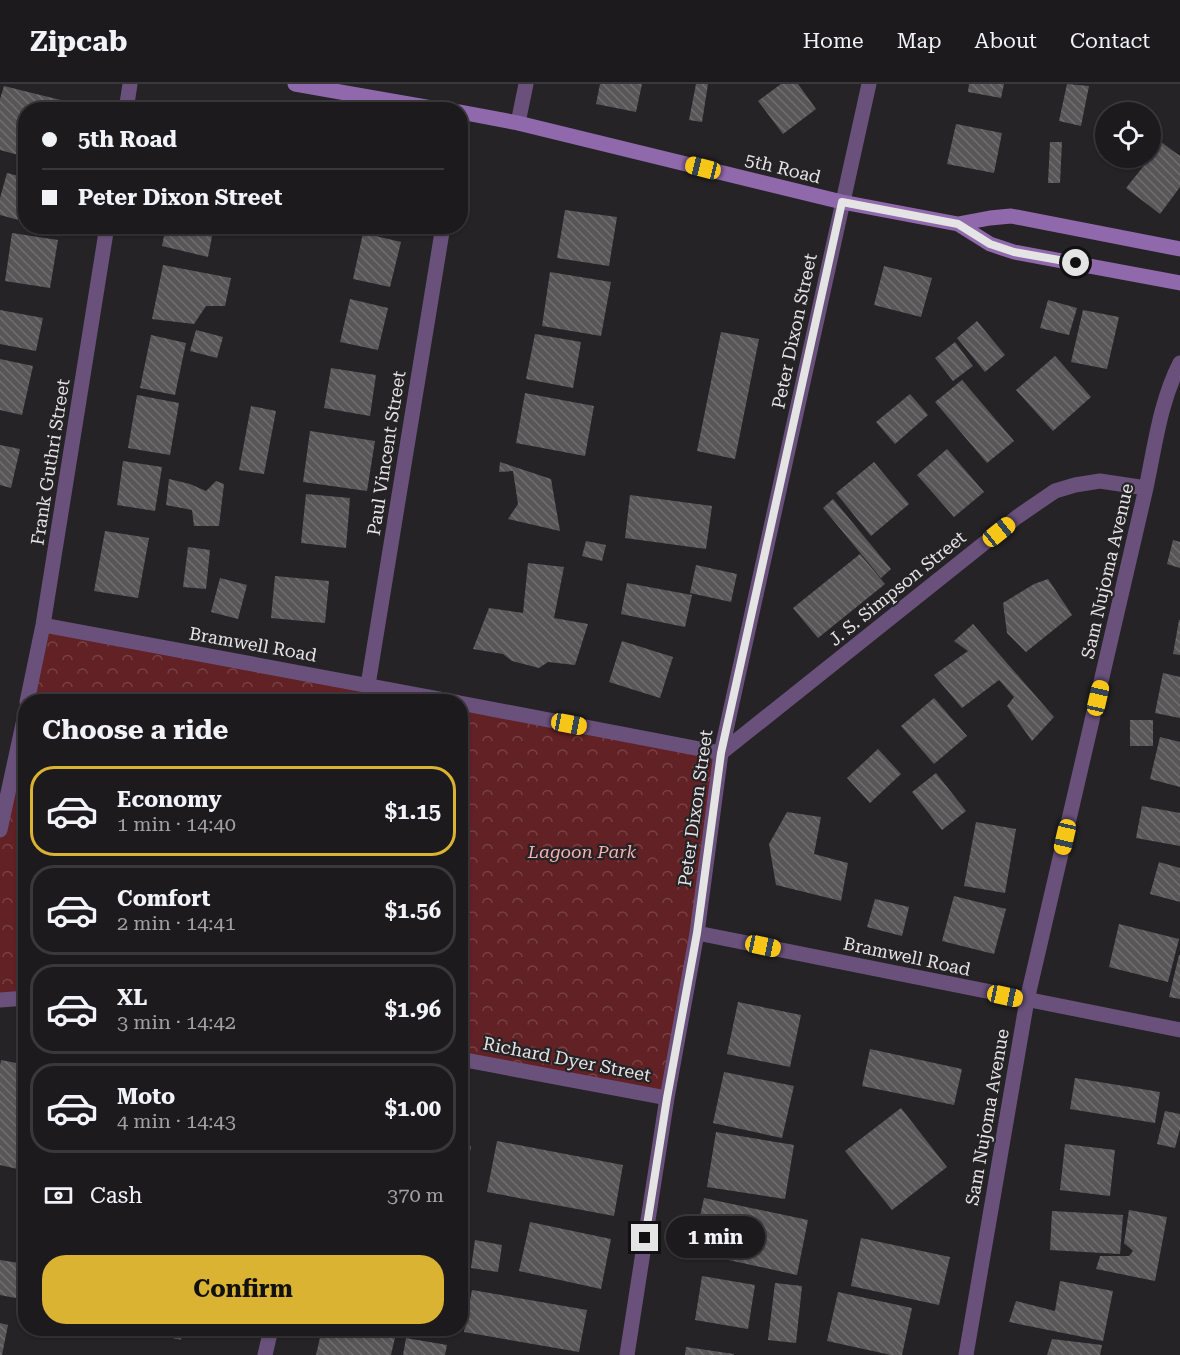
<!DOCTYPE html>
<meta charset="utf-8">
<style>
:root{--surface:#1c1a1c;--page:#252325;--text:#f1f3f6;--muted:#a0a1a3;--line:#3a383b;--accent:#dab333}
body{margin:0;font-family:"Roboto Serif",serif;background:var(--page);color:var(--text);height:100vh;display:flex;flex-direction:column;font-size:22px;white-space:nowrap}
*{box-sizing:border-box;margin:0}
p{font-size:20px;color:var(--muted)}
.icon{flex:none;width:33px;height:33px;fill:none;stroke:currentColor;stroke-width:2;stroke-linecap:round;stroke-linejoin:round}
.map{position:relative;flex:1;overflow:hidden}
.drawer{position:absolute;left:18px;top:610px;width:450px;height:642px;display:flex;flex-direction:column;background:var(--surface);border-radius:24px;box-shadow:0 2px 4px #0004,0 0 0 2px var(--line)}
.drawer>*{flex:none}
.guide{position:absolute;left:18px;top:18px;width:450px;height:132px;border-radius:24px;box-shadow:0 2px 4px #0004,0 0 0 2px var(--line);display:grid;align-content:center;height:132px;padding:0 24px;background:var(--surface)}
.tools{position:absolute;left:1095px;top:18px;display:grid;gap:12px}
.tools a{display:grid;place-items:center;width:66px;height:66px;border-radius:50%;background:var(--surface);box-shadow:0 2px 4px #0004,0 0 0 2px var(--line);font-size:30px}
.end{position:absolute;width:27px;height:27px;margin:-14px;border:8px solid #e5e4e5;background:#111;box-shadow:0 0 0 3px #111}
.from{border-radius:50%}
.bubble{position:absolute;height:42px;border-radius:21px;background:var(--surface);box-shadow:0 2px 4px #0004,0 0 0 2px var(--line);font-size:20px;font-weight:700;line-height:42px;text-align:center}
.car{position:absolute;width:18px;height:36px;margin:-18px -9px;border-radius:8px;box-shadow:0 0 4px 2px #0007;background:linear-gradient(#f5c518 24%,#345 0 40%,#f5c518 0 76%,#345 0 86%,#f5c518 0)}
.guide b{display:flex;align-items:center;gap:21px;height:57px;font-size:22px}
.guide b+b{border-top:2px solid var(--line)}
.guide i{width:15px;height:15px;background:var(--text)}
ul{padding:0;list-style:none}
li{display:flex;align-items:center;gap:18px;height:90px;margin:0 12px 9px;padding:0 12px;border:3px solid var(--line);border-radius:24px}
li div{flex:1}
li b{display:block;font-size:22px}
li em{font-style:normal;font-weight:700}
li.current{border-color:var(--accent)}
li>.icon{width:54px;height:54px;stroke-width:1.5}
h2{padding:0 24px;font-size:27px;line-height:72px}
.pay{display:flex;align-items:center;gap:15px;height:66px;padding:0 24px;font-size:22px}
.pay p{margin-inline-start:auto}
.action{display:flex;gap:12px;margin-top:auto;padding:12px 24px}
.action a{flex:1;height:69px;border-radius:24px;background:var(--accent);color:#111;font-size:24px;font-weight:700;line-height:69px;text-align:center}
header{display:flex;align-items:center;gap:36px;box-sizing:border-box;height:84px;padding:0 30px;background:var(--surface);border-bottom:2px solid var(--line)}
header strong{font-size:28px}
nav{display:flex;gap:33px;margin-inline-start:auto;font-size:21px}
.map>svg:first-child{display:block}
</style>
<header>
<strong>Zipcab</strong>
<nav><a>Home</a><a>Map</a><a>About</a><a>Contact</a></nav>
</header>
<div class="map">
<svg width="1180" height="1271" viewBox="0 0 1180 1271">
<defs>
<pattern id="forest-crowns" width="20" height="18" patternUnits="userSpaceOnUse" patternTransform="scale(1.5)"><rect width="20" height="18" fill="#622124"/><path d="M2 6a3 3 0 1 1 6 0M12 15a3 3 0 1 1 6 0" fill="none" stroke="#784144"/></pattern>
<pattern id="building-back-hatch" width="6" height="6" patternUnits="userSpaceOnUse" patternTransform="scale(1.5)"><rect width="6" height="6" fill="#595657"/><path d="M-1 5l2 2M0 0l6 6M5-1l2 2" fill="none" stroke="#716e6f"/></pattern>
</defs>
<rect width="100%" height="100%" fill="#252325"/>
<path fill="url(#forest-crowns)" d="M43,541L451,618H27Z
M460,620L721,669L667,1014L461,975Z
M25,626V914L0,916V746Z"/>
<path fill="url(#building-back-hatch)" d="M600,0H642L636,28L596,20Z
M696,0H708L702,38L689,36Z
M781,0H798L816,25L783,50L758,17Z
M969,0H1004L1001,14L968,8Z
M1067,0L1089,2L1081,42L1059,37Z
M4,2L97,25V26H26V73L0,66V15Z
M956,40L1002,49L994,89L947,80Z
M1050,58H1062L1060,99H1048Z
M1161,58L1180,72V103L1160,130L1126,104L1150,74Z
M7,89L26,94V138L0,131V114Z
M565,126L617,133L609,182L557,174Z
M166,142H214L208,173L162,162Z
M12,149L58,156L50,204L5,197Z
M363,149L401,158L390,203L353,195Z
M163,181L231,194L225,222H206L194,240L152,235Z
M884,182L932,194L921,233L874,221Z
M550,188L611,198L601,252L542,242Z
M350,215L388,224L378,266L340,258Z
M1048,216L1077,224L1069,251L1040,244Z
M0,226L43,234L36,267L0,260Z
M1083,226L1119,233L1107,285L1071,278Z
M977,237L1005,271L985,288L957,254Z
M196,246L223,253L217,274L190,267Z
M721,248L759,255L735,375L697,367Z
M535,250L581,258L573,304L526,295Z
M151,251L186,259L175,311L140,304Z
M955,258L973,282L953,297L935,274Z
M1055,272L1091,313L1053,347L1016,306Z
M0,275L33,282L22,331L0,326Z
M331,284L376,291L370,332L324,324Z
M962,296L1014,357L987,379L935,318Z
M525,309L594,322L585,372L516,359Z
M910,310L928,331L895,360L876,338Z
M137,311L179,319L170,371L128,364Z
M251,322L276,327L264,390L239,386Z
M310,347L375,357L367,407L303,398Z
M0,361L20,365L11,404L0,401Z
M947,365L984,408L954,433L917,391Z
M123,377L162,383L155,427L117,421Z
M500,378L551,395L560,447L508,435L518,420L513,387L499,388Z
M874,378L909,420L871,452L836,409Z
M169,395L190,400L206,407L216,397L224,400L219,442H194L192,426L166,421Z
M306,410L350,414L346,464L301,459Z
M630,411L712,422L706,465L625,454Z
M833,415L891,485L881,494L823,424Z
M105,447L149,454L138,514L94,507Z
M1173,456L1180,458V484L1167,480Z
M586,457L606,461L602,477L582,472Z
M188,463L210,466L206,505L183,503Z
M860,470L885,500L818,554L793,524Z
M528,479L564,483L554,534L588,540L575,581L548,578L539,584L512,577L503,570L473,565L489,524L523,529Z
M696,481L737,490L731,518L690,509Z
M275,492L329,497L325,539L271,534Z
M220,494L247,501L238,535L211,528Z
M1048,495L1072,531L1026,568L1007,549L1003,519L1034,500Z
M627,499L692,511L685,543L621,530Z
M1179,536H1180V571L1173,570Z
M973,540L1054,633L1032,657L1007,622L1014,613L999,596L962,624L934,591L968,567L954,557Z
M622,557L673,573L660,614L609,598Z
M1163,589L1180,593V634L1155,629Z
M934,614L967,652L934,680L901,642Z
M1130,636H1153V662H1130Z
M1160,653L1180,658V703L1150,695Z
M878,665L901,690L870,719L847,694Z
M936,689L966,727L942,746L912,708Z
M1142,722L1180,729V762L1136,754Z
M787,728L821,733L814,770L848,779L841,817L776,801L769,760Z
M976,738L1016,745L1005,809L964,802Z
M1159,778L1180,784V818L1150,810Z
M954,812L1006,825L994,870L942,857Z
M875,815L909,823L902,852L867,843Z
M1119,840L1179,855L1168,898L1109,883Z
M1179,871H1180V915L1169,913Z
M738,918L801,931L790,983L727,970Z
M870,965L962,985L954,1021L862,1002Z
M1,976L26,981V1068L22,1086L0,1081V982Z
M724,988L794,1002L782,1054L713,1039Z
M1075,994L1160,1008L1155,1039L1070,1025Z
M901,1024L947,1083L892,1126L845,1067Z
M1165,1027L1180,1030V1045L1175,1064L1157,1060Z
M716,1048L794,1061L785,1115L707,1103Z
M497,1057L623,1081L614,1132L487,1108Z
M460,1060L471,1062L465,1099H460Z
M1065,1060L1115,1066L1110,1112L1060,1106Z
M704,1114L808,1136L797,1191L692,1168Z
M1129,1126L1167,1133L1155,1197L1096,1185L1100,1172H1129L1133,1167L1124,1159Z
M1052,1127L1123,1131L1120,1170L1050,1166Z
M460,1129L466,1130L462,1160H460Z
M530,1138L611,1155L601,1205L519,1187Z
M861,1154L950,1173L939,1221L851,1202Z
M475,1156L502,1161L498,1188L471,1184Z
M0,1176L26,1180V1216L0,1211Z
M702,1192L755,1201L748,1245L695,1236Z
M1060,1197L1113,1207L1103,1257L1009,1238L1016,1217L1055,1227Z
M775,1199L802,1202L796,1259L768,1256Z
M472,1206L587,1226L579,1268L464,1248Z
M838,1208L912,1224L902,1271H891L827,1257Z
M0,1239L8,1241L2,1271H0Z
M136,1245H183L181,1256Z
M322,1245H378L396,1249L391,1271H316Z
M406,1254L447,1261L445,1271H403Z
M1052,1255L1102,1261L1100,1271H1047Z
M686,1263L734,1270V1271H685Z"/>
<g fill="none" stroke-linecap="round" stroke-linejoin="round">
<path stroke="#69517c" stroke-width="15" d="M126,26L130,0
M518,39L526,0
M43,541L456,618
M368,601L443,142
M27,618L43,541L107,142
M460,619L721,669L1017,433L1055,407L1075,401L1100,397L1146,404
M0,746L26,626
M697,849L1180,946
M0,916L26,914
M460,975L667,1014
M265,1271L271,1245
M627,1271L667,1014L697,849L721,669L869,0
M966,1271L1027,916L1146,404C1155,362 1160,318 1180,279"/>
<path stroke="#9069ad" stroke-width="15" d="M295,0L443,26
M460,28L518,39L842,118L958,140L990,134L1011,132L1180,165
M958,140L990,160L1014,168L1180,199"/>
</g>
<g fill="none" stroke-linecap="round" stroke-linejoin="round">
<path stroke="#e5e4e5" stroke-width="8" d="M645,1154L667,1014L697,849L721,669L842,118L958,140L990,160L1014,168L1076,179"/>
</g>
<g text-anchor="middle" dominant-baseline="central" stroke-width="4.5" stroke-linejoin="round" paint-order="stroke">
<g font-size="18" fill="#e5e4e5" stroke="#252325">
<text transform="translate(783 84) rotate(14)">5th Road</text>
<text transform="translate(794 247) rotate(-78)">Peter Dixon Street</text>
<text transform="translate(386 369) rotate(-81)">Paul Vincent Street</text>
<text transform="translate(50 378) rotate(-81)">Frank Guthri Street</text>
<text transform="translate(1107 487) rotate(-77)">Sam Nujoma Avenue</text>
<text transform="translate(897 504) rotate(-39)">J. S. Simpson Street</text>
<text transform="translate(253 560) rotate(10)">Bramwell Road</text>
<text transform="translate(695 724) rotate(-82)">Peter Dixon Street</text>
<text transform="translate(907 872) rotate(12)">Bramwell Road</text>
<text transform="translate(567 975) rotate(11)">Richard Dyer Street</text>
<text transform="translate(987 1033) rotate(-80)">Sam Nujoma Avenue</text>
</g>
<g font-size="18" font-style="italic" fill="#f4b2b0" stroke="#252325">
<text x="582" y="767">Lagoon Park</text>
</g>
</g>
</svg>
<div class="tools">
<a><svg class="icon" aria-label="locate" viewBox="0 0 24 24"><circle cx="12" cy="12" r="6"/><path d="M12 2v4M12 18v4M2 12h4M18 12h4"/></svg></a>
</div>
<i class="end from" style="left:1076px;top:179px"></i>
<i class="end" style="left:645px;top:1154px"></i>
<div class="bubble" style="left:666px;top:1132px;width:99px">1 min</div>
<i class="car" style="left:703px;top:84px;rotate:284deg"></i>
<i class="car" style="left:999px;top:448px;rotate:51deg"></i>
<i class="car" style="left:1098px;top:614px;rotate:13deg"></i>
<i class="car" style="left:569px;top:640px;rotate:101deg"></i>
<i class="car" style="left:1065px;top:753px;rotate:193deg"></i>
<i class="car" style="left:763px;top:862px;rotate:102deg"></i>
<i class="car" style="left:1005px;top:912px;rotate:102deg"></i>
<div class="guide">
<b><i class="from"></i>5th Road</b>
<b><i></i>Peter Dixon Street</b>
</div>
<section class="drawer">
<h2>Choose a ride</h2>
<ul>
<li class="current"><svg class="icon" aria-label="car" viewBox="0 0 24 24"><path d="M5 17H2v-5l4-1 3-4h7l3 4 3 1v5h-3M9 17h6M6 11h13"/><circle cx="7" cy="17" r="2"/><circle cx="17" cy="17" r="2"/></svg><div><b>Economy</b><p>1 min · 14:40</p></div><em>$1.15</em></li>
<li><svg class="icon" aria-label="car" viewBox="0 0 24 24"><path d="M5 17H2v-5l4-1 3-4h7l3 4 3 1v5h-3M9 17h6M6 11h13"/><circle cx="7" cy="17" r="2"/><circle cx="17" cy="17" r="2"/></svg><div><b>Comfort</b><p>2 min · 14:41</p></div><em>$1.56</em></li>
<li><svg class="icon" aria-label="car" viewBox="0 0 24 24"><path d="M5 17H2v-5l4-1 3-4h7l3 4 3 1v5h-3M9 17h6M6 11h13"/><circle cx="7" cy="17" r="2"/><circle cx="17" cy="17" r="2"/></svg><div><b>XL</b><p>3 min · 14:42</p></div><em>$1.96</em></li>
<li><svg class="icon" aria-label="car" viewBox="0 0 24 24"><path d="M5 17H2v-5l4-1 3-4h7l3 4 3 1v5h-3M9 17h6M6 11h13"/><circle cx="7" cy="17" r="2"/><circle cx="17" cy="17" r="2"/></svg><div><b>Moto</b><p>4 min · 14:43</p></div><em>$1.00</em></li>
</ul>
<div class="pay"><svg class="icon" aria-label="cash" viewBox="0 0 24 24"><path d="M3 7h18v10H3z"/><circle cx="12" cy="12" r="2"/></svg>Cash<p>370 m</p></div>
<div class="action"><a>Confirm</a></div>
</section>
</div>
